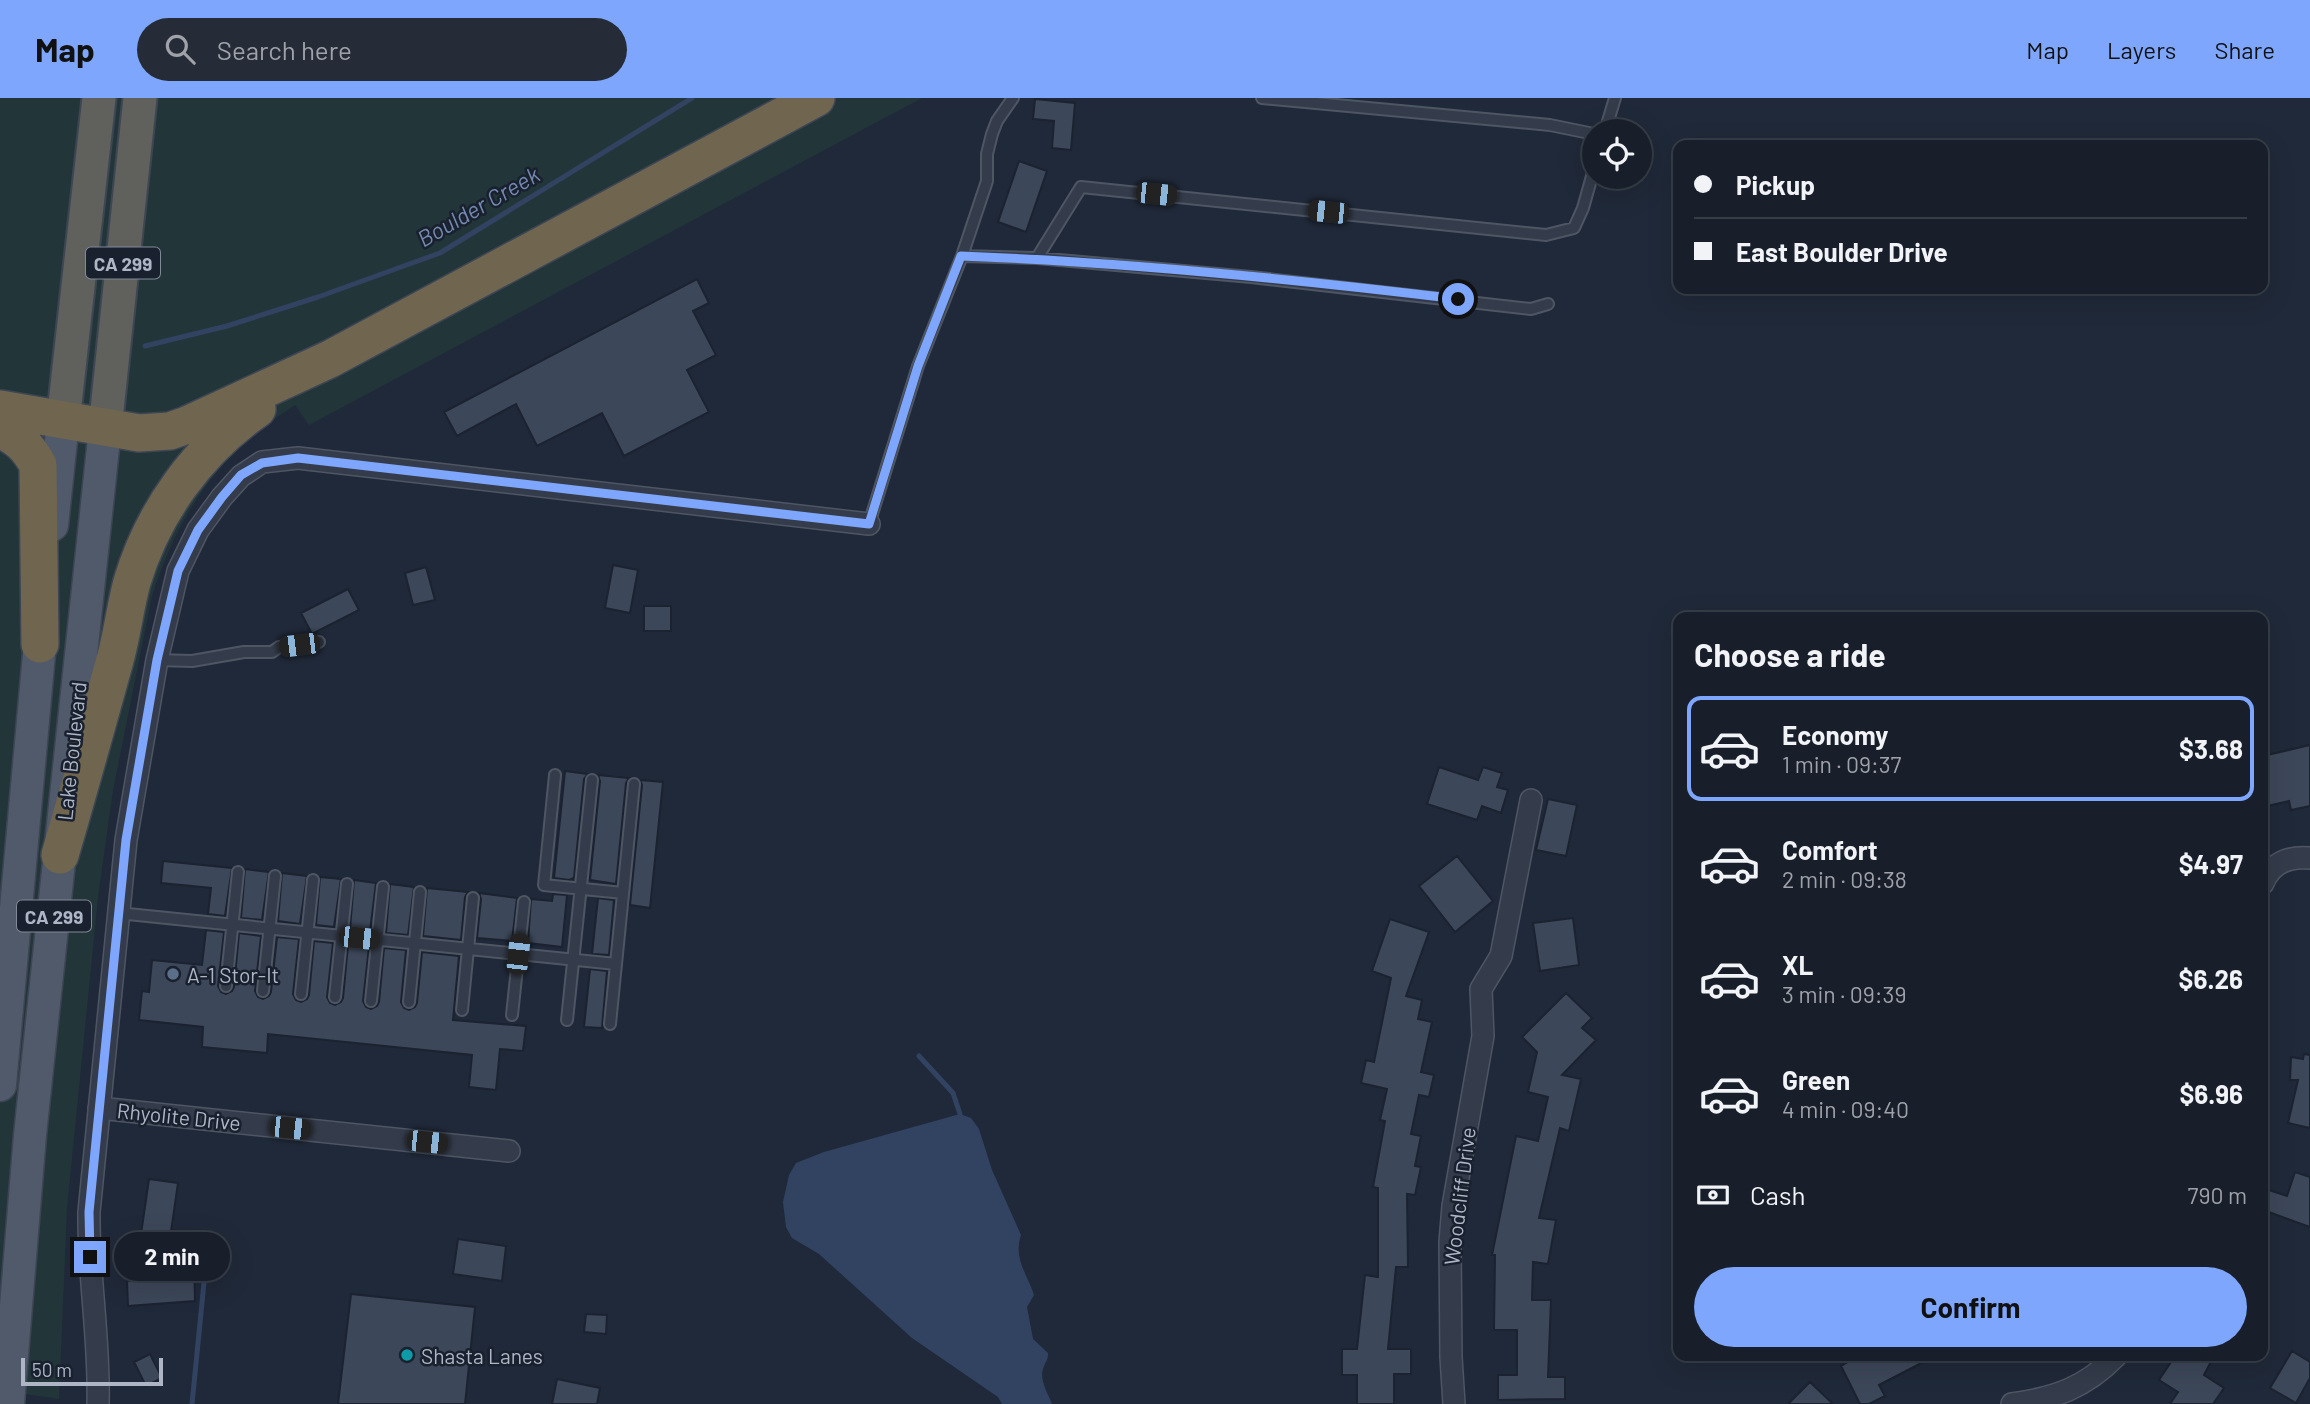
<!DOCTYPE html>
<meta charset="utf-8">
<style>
:root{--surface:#181f2b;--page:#252c37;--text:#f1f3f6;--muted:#9fa2a9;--line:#363d47;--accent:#7da6fc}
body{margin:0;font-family:Barlow,sans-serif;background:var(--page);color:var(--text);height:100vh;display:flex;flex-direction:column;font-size:26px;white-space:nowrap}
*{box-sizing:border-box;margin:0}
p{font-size:23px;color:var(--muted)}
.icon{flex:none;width:38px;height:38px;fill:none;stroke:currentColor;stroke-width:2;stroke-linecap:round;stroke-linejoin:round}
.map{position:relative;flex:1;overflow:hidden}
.panel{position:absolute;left:1673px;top:514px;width:595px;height:749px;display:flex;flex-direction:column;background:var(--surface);border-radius:14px;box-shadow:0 7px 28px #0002,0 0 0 2px var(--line)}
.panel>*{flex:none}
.top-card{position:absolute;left:1673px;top:42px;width:595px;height:154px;border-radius:14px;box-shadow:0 7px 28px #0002,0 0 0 2px var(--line);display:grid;align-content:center;height:154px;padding:0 21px;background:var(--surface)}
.controls{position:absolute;left:1582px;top:21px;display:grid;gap:14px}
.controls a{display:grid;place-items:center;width:70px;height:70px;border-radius:50%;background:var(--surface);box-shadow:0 7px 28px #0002,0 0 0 2px var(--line);font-size:35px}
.scale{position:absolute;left:21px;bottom:18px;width:142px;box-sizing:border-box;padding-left:7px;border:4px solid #aeb6c6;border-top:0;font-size:19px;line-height:24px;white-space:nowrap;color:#aeb6c6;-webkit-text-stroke:5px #19202e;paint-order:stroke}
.end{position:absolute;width:32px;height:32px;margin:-16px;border:9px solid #7da6fc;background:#111;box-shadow:0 0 0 4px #111}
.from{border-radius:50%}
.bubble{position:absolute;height:49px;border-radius:24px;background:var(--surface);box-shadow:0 7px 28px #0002,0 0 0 2px var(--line);font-size:23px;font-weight:700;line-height:49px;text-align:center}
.car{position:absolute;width:21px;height:42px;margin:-21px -10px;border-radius:9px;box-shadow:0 0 5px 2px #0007;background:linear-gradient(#222 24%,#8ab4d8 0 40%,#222 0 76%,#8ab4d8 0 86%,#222 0)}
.top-card b{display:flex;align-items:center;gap:24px;height:66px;font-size:26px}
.top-card b+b{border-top:2px solid var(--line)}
.top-card i{width:18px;height:18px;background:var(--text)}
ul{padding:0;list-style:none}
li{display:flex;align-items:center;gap:21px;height:105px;margin:0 14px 10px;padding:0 7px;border:4px solid transparent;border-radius:14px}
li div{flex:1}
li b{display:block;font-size:26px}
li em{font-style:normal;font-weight:700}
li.active{border-color:var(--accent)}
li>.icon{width:63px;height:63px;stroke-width:1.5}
h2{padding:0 21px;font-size:32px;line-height:84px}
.pay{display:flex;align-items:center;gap:18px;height:77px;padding:0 21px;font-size:26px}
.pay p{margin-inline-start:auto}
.cta{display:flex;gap:14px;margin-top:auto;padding:14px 21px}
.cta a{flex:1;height:80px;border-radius:42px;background:var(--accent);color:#111;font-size:28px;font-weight:700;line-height:80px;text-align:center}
header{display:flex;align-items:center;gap:42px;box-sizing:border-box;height:98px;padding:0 35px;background:var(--accent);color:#111}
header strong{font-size:33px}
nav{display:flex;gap:38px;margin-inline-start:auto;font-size:24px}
.search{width:490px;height:63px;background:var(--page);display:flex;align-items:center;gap:18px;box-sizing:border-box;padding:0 24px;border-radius:38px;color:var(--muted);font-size:26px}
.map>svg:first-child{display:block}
</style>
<header>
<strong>Map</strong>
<div class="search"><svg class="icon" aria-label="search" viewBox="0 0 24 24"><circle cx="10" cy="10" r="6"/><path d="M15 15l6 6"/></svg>Search here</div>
<nav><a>Map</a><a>Layers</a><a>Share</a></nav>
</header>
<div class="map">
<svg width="2310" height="1306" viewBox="0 0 2310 1306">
<rect width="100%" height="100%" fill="#202939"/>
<path fill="#22363a" d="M0,0H922L309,327L295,307C219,355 179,414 152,498L113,692L98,799L67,1110L59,1301L0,1292Z"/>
<path fill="#324362" d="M960,1016L971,1020L979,1031L992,1072L1021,1137C1013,1161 1027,1175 1034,1197L1027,1209L1033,1241L1048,1255C1048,1263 1045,1264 1043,1271C1039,1282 1049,1297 1052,1306H1002L998,1299L912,1240L819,1156L792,1140L786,1129L783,1104L789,1077L796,1065L824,1054Z"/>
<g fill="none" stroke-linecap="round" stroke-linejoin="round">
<path stroke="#324362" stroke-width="5" d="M145,248L227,228L318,199L440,155L692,0
M919,958L953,995L960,1016
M192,1306L207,1154"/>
</g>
<path fill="#3c4759" stroke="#1b2230" stroke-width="2" d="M1035,1L1075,5L1071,52L1052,50L1054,23L1033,21Z
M1019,63L1047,73L1026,134L998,124Z
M697,181L709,205L693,213L716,257L687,272L709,314L624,358L602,315L537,348L516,306L457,338L444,314Z
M613,467L638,472L630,515L605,510Z
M426,469L435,502L413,507L405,475Z
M348,491L359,512L312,536L301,515Z
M644,508H671V533H644Z
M2310,647V708L2291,712L2289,703L2263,709V658Z
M1439,669L1478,682L1483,669L1502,675L1497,689L1508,692L1501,715L1482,708L1477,722L1427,706Z
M565,673L588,676L584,681L574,780L569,782L554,780Z
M598,677L629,680L626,685L616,786L590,782L600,683Z
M640,682L663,684L650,810L630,807L642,687Z
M1548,701L1577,707L1566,758L1536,752Z
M1457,758L1493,803L1455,834L1419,788Z
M163,763L232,770L225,818L208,816L211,790L161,785Z
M245,771L269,774L262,822L241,820Z
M282,775L307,778L300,826L278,823Z
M320,779L341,781L334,829L316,827Z
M354,782L376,785L370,833L350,831Z
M390,786L414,789L408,837L386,835Z
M427,790L468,794L465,799L461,842L423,838Z
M479,795L517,800L512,843L477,840L481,801Z
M553,796L567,797L562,849L528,845L531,801L552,803Z
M598,800L614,802L609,857L592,856Z
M1573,820L1579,867L1540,873L1533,825Z
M1390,821L1429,834L1406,898L1422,902L1418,921L1432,924L1421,974L1434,977L1429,999L1419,997L1411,1036L1421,1038L1415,1068L1421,1069L1415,1097L1407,1096L1408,1169H1396L1388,1251H1411V1276H1394V1306H1357V1277H1342V1251H1357L1365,1177L1378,1179V1090L1373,1089L1385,1023L1380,1022L1387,991L1361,985L1366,962L1374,964L1391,880L1372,873Z
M206,832L224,834L218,888L221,894L226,896L232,893L234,889L239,835L261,838L255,893L258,899L263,901L269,898L271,894L277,839L299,841L293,896L296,902L301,904L307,901L309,897L314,843L333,845L327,899L330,905L335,907L341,904L343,900L348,847L369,849L363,903L366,909L371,911L377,908L379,904L384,850L406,852L401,904L404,910L409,912L415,909L417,905L422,854L459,858L453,922L526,928L523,953L500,951L496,992L469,989L472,957L268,936L267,955L202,949L203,929L139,922L142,893L149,894L152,862L202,867Z
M590,871L607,873L602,930L584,929Z
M1566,895L1592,920L1582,930L1596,942L1562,977L1581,981L1569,1033L1560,1030L1539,1120L1556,1122L1548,1166L1533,1164L1532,1202H1551L1548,1279H1565V1301L1498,1302V1277H1517V1232H1494L1495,1157H1492L1516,1038L1538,1043L1548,999L1528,994L1537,954L1522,939Z
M2304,956L2310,957V1030L2288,1025L2298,982H2290L2291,959L2303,961Z
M2295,1074L2310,1079V1129L2263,1112L2269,1092L2287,1098Z
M149,1081L178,1085L167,1162L194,1160L195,1203L128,1208L127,1183L151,1181L150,1137L141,1136Z
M458,1141L506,1148L502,1183L453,1176Z
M351,1196L475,1209L465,1306H338Z
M586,1216L607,1217L606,1236L584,1234Z
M2292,1253L2310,1264V1280L2296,1305L2270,1290Z
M150,1256L162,1280L146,1288L134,1264Z
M1858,1258H1935L1879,1287L1885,1298L1869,1306H1860L1841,1268Z
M2175,1258H2214L2204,1277L2224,1290L2213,1306H2170L2178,1294L2159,1282Z
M557,1281L600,1290L597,1306H552Z
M1810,1284L1833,1306H1788Z"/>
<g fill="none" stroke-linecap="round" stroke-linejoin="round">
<defs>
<path id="service" d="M1262,0L1550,27L1594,36
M1605,33L1615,0
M962,158L1037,160L1251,179L1531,211L1548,206
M1037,160L1081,89L1546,137L1574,130L1583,110L1594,71
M869,426L918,268L962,158L987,83V56L992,36L997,23L1013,0
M157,562L192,563L244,554H272L279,549L319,544
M555,677L544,787L623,795
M118,815L616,866L634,686
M226,888L238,774
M263,893L275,778
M301,896L313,782
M335,899L347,786
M371,903L383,789
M409,904L420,794
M462,912L473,800
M512,917L524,804
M567,922L592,682
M610,926L616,866"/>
<path id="minor" d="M2263,785C2271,765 2289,758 2310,760
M99,1010L509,1053
M98,1306C100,1242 88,1178 89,1114L126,742L157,562L178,473L198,432L222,399L241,378L262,364L298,360L869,426
M1454,1306L1451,1259L1450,1144L1453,1108L1483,938L1481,891L1501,858L1531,702
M2012,1306C2055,1300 2085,1290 2116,1258"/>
<path id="primary" d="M52,427L63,324
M0,987L42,523
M8,1306L30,1037L105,331"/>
<path id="trunk" d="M63,324L99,0
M105,331L140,0"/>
<path id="motorway" d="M0,311L139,335L170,333L187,327L330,261L816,0
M0,331C19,340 28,349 38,367L40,546
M60,757C79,692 97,627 115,562C122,537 125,510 132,484C153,414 197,353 257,311"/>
</defs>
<use href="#service" stroke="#4e5664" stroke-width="14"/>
<use href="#minor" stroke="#4e5664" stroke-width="24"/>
<use href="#primary" stroke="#3d4453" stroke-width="35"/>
<use href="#trunk" stroke="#3e4654" stroke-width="37"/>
<use href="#motorway" stroke="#3e4654" stroke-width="40"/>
<use href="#service" stroke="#343b4a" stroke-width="10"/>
<use href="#minor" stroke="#343b4a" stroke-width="21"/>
<use href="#primary" stroke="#515a6a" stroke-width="32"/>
<use href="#trunk" stroke="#60605d" stroke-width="33"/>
<use href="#motorway" stroke="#706650" stroke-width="37"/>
</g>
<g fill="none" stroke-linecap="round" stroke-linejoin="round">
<path stroke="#7da6fc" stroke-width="9" d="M90,1159L89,1114L126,742L157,562L178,473L198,432L222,399L241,377L262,365L298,360L869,426L918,268L961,158C1127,164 1293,181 1458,201"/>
</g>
<circle fill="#5c6f8a" stroke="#19202e" stroke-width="2.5" cx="173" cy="876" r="7"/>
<circle fill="#0f9aa8" stroke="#19202e" stroke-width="2.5" cx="407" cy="1257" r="7"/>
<g text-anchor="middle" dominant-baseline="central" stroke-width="5" stroke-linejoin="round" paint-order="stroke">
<g fill="#19202e" stroke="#818998" stroke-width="2">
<rect x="86" y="149.5" width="74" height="31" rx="5"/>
<rect x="17" y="802.5" width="74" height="31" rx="5"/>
</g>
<g font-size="19" font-weight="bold" fill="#aeb6c6">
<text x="123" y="165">CA 299</text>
<text x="54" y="818">CA 299</text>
</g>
<g font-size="21" fill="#aeb6c6" stroke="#19202e">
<text transform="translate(71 653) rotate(-84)">Lake Boulevard</text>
<text transform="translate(179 1018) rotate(6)">Rhyolite Drive</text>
<text transform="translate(1459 1098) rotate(-83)">Woodcliff Drive</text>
</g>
<g font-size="21" fill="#aeb6c6" stroke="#19202e" text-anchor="start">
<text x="187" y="876">A-1 Stor-It</text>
<text x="421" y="1257">Shasta Lanes</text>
</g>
<g font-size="23" font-style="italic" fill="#748ab0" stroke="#19202e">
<text transform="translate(478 108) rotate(-30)">Boulder Creek</text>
</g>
</g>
</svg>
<div class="controls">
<a><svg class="icon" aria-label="locate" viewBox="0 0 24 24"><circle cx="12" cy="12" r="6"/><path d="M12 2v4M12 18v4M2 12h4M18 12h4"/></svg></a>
</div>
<div class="scale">50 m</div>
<i class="end from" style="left:1458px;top:201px"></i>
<i class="end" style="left:90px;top:1159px"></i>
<div class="bubble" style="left:114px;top:1134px;width:116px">2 min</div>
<i class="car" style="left:1156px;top:96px;rotate:96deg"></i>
<i class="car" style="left:1328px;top:114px;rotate:276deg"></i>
<i class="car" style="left:299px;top:547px;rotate:263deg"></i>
<i class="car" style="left:359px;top:840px;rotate:96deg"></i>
<i class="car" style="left:518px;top:856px;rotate:6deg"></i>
<i class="car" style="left:290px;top:1030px;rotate:96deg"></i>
<i class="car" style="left:427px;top:1044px;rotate:96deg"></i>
<div class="top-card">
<b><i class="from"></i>Pickup</b>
<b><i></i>East Boulder Drive</b>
</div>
<section class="panel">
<h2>Choose a ride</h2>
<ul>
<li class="active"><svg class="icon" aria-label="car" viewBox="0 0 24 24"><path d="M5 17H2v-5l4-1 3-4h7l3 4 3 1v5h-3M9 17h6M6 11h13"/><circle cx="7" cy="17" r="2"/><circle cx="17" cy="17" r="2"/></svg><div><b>Economy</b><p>1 min · 09:37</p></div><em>$3.68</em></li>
<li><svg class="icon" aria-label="car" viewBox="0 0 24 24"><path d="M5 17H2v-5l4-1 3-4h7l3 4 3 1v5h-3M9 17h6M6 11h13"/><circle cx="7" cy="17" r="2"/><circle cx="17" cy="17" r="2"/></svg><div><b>Comfort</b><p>2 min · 09:38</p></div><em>$4.97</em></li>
<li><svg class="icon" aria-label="car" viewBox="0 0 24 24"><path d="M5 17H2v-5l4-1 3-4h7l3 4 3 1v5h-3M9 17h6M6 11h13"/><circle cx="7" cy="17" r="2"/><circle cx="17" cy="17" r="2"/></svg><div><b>XL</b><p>3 min · 09:39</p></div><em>$6.26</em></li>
<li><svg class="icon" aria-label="car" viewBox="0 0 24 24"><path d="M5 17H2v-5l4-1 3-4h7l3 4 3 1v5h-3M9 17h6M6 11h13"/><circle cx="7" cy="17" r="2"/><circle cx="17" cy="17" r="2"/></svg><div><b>Green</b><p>4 min · 09:40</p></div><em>$6.96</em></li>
</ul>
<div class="pay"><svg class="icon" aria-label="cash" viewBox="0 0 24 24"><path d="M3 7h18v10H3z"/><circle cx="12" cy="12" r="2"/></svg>Cash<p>790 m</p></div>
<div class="cta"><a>Confirm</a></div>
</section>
</div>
